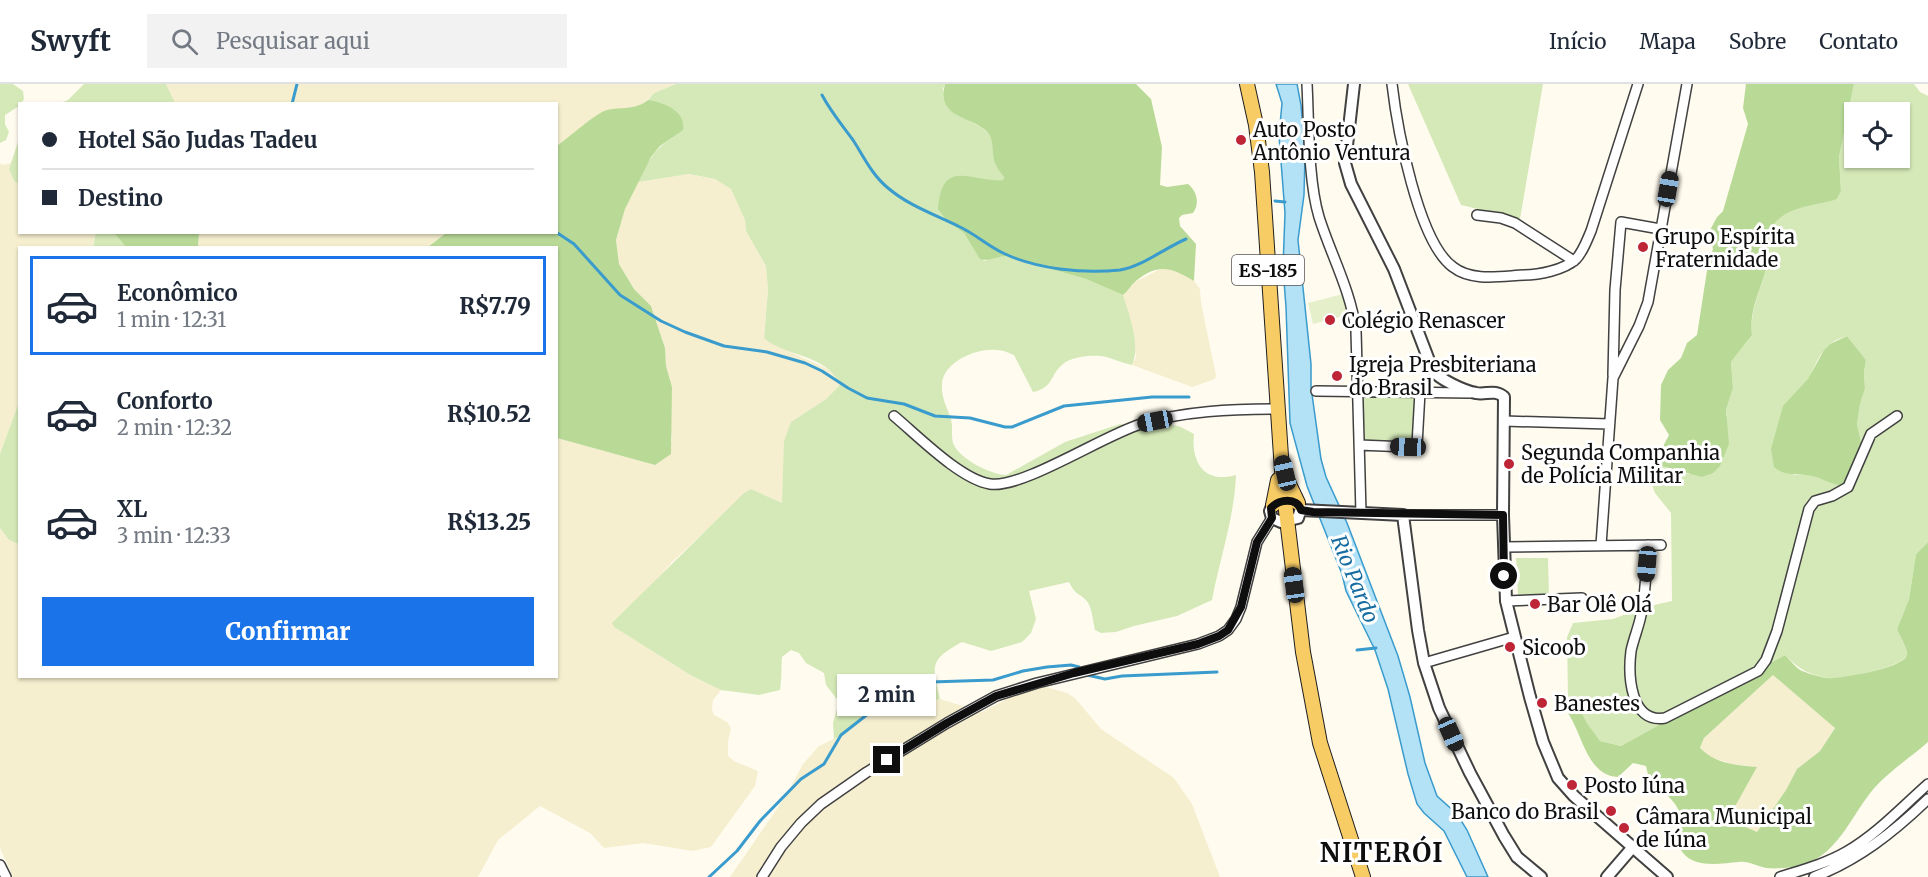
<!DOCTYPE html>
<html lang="pt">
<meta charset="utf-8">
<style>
:root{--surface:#fff;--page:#f2f2f3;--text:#1f2937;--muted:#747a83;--line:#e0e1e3;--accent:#1a73e8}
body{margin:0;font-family:Merriweather,serif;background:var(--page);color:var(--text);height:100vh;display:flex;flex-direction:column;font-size:22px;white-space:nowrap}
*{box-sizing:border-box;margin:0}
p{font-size:20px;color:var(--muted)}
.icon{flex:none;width:33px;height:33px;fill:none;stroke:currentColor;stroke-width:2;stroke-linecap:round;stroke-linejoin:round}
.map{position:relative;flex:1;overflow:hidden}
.panel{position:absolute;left:18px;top:162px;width:540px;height:432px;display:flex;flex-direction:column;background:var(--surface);border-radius:0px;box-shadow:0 2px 4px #0004}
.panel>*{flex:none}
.hud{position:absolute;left:18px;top:18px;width:540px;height:132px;border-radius:0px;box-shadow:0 2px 4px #0004;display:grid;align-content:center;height:132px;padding:0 24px;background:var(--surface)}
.tools{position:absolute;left:1844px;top:18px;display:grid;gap:12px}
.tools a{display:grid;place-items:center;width:66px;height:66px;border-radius:0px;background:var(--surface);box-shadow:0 2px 4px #0004;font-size:30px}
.end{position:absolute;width:27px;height:27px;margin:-14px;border:8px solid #0e0e0e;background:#fff;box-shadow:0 0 0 3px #fff}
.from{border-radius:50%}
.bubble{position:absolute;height:42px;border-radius:0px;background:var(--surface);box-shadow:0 2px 4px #0004;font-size:20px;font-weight:800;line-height:42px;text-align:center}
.car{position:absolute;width:18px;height:36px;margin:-18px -9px;border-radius:8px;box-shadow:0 0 4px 2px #0007;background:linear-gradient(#222 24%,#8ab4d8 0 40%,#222 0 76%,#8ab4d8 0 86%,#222 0)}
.hud b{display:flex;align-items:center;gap:21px;height:57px;font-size:22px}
.hud b+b{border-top:2px solid var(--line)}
.hud i{width:15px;height:15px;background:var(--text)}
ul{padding:10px 0 0;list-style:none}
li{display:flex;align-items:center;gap:18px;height:99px;margin:0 12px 9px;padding:0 12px;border:3px solid transparent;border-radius:0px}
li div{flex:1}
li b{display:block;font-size:22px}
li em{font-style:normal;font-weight:800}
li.active{border-color:var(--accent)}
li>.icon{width:54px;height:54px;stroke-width:1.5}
.action{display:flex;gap:12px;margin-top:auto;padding:12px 24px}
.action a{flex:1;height:69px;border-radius:0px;background:var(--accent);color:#fff;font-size:24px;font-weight:800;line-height:69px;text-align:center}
header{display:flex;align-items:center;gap:36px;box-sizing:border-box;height:84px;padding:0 30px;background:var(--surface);border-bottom:2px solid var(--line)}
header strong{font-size:28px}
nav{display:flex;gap:33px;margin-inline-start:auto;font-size:21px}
.search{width:420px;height:54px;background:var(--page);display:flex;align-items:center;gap:15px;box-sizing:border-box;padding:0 21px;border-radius:0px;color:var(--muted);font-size:22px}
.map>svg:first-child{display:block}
</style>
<header>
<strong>Swyft</strong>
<div class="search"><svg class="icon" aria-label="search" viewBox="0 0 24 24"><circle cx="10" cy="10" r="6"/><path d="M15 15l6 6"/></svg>Pesquisar aqui</div>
<nav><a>Início</a><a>Mapa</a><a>Sobre</a><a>Contato</a></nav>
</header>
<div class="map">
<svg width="1928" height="793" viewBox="0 0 1928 793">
<rect width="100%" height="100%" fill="#fffbef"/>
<path fill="#f5efcf" d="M166,0H676L654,9L643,20L628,25L606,27L557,62L556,20H175Z
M0,79L3,81L11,79L9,85L14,97L19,100L20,148L96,149L93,163L20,164L19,318L0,370Z
M688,90L715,95L731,105L736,115L745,136L746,147L766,182L768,206L764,254L773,260L828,285L841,300L826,315L791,338L782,419L751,405L673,477L614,543L692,592L721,606L713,616L712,626L714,631L727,638L731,644L728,657V672L734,677L758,687L755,702L711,763L693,767L643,759L604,764L590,749L540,722L498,756L478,793H13L0,764V444L9,456L19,460L20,592H556L557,354L655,381L672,357L670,339L672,303L666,282L665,264L651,222L634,205L619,180L616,156L625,125L638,98Z
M199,149H446L428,163L198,164Z
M1162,184L1176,186L1194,197L1200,205L1201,219L1216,291L1215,295L1192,303L1132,281L1136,273L1133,252L1123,211L1135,198Z
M1773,591L1835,643L1820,667L1797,685L1786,706L1757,748L1727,735L1757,683L1732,680L1710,673L1700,665L1704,654Z
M1046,603L1067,609L1075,614L1101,645L1174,694L1192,720L1220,793H730L787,710L803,680L819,662L848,648L868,630L940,615L982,628L1024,606Z"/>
<path fill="#d5e9b8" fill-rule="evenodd" d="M0,0H13L23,7L24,15L19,22L5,31V40L9,48L6,56L0,59Z
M84,0H166L175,19H61L68,16Z
M676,0H945L943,5L947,23C958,33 985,42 990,52C998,66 991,75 1004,93L1003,96L996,97L948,138L964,149L984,177L998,172H1006L1086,195L1123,211C1129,231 1141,261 1132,281C1121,279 1111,273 1100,272C1090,271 1071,273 1063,280C1050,290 1054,304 1033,308L1014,271C1009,269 1003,266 997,266C977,264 944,277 942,300C941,314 947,323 951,335C953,343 951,351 953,359C958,374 991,391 1006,391L1065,358L1120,340L1145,346L1172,341L1179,342L1194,350C1191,378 1204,400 1236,391C1234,435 1220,474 1212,516L1177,532L1134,542L1116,548L1101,549L1095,546C1093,538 1092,522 1086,516C1078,508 1076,512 1069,498L1029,507L1036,535L1031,549L1022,558L991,567L962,558C929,576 932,581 940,615L868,630L848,648L834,655L833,639L839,618L826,601L824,589L806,579L799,569L791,566L782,573C781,585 782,594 780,606L759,611L721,606L692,592L614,543L612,539L744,409L751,405L782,419L784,357L791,338L826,315L841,300C837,295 833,290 828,285C810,270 781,269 764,254L768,206L766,182L746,147L745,136L731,105L715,95L689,90L638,98C646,80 654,65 672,54L676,27L648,16L654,9Z
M1408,0H1543L1520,135L1461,121Z
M1854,0H1914L1920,8L1928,12V458L1916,470L1909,515L1897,545C1899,551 1909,567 1907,571C1903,583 1842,596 1829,594C1809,591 1799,585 1785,571L1621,662L1600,657L1587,639L1574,614L1568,612L1567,553L1573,539L1613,535L1645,523L1672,517L1671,429L1655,409L1652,401L1654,380L1689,390L1727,332L1726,326L1733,304L1731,278L1752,251C1750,220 1762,207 1767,180C1769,171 1766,161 1768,152C1775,124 1814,120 1837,115L1841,107L1839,73ZM1854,28H1899V74H1854ZM1847,252L1866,276L1864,288L1865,305L1860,320L1857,340L1862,362L1820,394L1809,391H1793C1799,354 1801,285 1830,260C1835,256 1841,254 1847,252Z
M19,55L20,100H19L14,97L9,85Z
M96,148L114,149L126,163L93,164Z
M1363,312L1415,313V358L1365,357Z
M19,318V460L9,456L0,444V370Z
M1516,474H1548L1549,512H1518Z"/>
<path fill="#b9da97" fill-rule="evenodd" d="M945,0H1136L1151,15L1162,63L1160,101L1167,103L1188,100C1197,107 1200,120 1193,129L1182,131L1179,134L1180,142L1196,160L1194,197C1171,183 1158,179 1136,197C1131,201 1128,207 1123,211L1086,195L1006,172C998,172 988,178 980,175L964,149L948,138L938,125C942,72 972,99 1003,96L1004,93C1000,88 996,83 994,76C992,67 994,56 988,49C972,31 936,36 945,0Z
M1746,0H1854L1839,73L1841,107L1837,115C1816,122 1790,121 1774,140C1764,152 1770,166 1767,180C1762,206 1749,222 1752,251L1731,278L1733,304L1726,326L1729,360L1720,382L1713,389L1702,393L1654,380L1669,351L1660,336L1661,301L1668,286L1681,274L1687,259L1697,251L1708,180L1713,165L1709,148L1717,133L1723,127L1748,40L1743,24Z
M648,16C665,19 686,27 683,46L660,62L651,73L625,125L616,156L619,180L634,205L651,222L665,264L666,282L672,303L671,370L655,381L557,354L556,164L428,163L446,149L556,148L557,62C568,54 596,29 607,26C621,23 636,26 648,16Z
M114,149H199L198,163H126Z
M1847,252L1866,276L1864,288L1865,305L1860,320L1857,340L1862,362L1848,396L1840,401C1830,400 1822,394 1812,392C1799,389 1785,393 1774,383L1771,365L1783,322L1808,295L1824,266L1830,260Z
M1928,458V658C1912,672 1894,684 1879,699C1853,725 1841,770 1802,781C1792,784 1777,785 1766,784C1756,782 1749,777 1739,778C1722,779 1696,785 1683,769C1673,757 1684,736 1678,725C1672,712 1658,706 1650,695C1648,692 1647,686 1646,682L1633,679L1618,693C1591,692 1584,660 1574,640C1570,631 1563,624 1565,614L1568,612L1574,614L1587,639L1600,657L1621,662L1785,571C1790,576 1796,584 1802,587C1810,590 1824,595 1834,594C1847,593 1903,584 1907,571C1909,567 1899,551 1897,545L1909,515L1916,470ZM1773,591L1835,644L1820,667L1797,685L1786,706L1757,748L1728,735L1757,683C1736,681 1716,680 1700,664L1704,654Z"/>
<path fill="#e5f0ca" d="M1343,210L1348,231L1313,240L1308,219Z"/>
<path fill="#b3e1f6" stroke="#3a9bcd" stroke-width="1.5" d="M1276,0H1297L1301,21L1305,72L1304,111L1298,156L1311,280V303L1321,375L1326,393L1347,439L1398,572L1410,613L1425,679L1437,712L1457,730L1467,746L1488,793H1467L1444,747L1424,729L1417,720L1408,690L1388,605L1375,566L1346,507L1342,490L1307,402L1290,339L1286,223L1283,184L1285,129L1279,52L1282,19Z"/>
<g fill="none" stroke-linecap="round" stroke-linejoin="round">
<path stroke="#3a9bcd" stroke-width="3" d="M822,11C831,28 842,41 853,56C864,73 872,91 888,104C909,122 936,131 960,143C975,150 988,162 1003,169C1036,185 1083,190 1120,186C1141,183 1165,164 1186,155
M292,20L297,0
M1275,117L1285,118
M556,148L574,160L620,211L661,237L685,248L724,262L767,268L805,279L822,287L848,304L867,314L904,320L935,332L970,334L1005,343H1012L1064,322L1152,313H1189
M1357,566L1376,564
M1087,591L1105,595L1122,592L1217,588
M709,793L737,767L760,737L801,695L824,680L841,651L882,619L931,598L993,596L1023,587L1047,583L1071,581L1079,583"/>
<defs>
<path id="minor" d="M1307,0C1309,39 1308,96 1319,133C1331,171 1351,207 1356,247L1361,429
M1392,0C1397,43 1418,158 1453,183C1472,198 1502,192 1524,191C1539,191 1564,186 1576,175C1583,168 1587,156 1591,147L1638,0
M1477,131L1501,134L1515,139L1574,177
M1613,291L1615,206L1621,138L1660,145
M1316,307L1470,309
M894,332C918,352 960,395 990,400C1022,405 1104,351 1141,340C1184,327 1232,325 1277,325
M1504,337L1609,340
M1359,361L1408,363L1417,361L1420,308
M1403,431H1503
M1601,461L1613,294L1639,242L1648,218L1687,0
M1648,461C1646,483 1646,505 1642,526C1640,540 1634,553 1631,567C1628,591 1630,640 1665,634L1758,587L1766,576L1777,547L1809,425L1815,417L1832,412L1848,403L1871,350L1897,332
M1504,463L1661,461
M1506,517L1582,514
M1424,579L1514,553
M0,781L6,793
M762,793L781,763L801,739L821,720L867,688L947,639L996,612L1037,599L1198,560L1219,552L1228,546L1236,535L1241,523L1257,458L1272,434
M1780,793C1802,786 1825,780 1846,768C1876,751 1902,723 1928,700
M1814,793C1858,776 1894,748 1928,715"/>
<path id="tertiary" d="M1354,0L1345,79L1351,100L1394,185L1433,287C1441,296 1464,307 1476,309C1486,311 1495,305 1504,313L1503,431L1506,517L1530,613L1543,658L1558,694L1574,712L1667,793
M1290,417L1298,419L1301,424L1298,434L1281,438L1272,434L1270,427C1273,417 1281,418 1290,417Z
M1301,426L1403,431L1418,546L1424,579L1439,624L1470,689L1504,752L1517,773L1541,793
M1607,793L1632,764"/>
<path id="primary" d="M1247,0L1256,41L1262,88L1283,402L1303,568L1320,659L1363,793
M1288,398L1298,419
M1273,421L1278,396"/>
</defs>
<use href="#minor" stroke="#414141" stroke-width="12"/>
<use href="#tertiary" stroke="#414141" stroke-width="14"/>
<use href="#primary" stroke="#1f1f1f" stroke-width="16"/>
<use href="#minor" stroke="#fff" stroke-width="9"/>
<use href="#tertiary" stroke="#fff" stroke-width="10"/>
<use href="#primary" stroke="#f8cc65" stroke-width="14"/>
</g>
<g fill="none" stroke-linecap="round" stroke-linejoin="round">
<path stroke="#0e0e0e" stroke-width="8" d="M887,676L947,639L996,612L1074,589L1198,560L1219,552L1228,546L1241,523L1257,458L1272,434L1271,424C1279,415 1297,413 1301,426L1313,428L1503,431L1504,492"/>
</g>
<g fill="#be2536" stroke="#fff" stroke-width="2">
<circle cx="1241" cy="56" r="6"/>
<circle cx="1643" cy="163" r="6"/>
<circle cx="1330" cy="236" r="6"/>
<circle cx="1337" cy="292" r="6"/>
<circle cx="1509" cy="380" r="6"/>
<circle cx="1535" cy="520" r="6"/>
<circle cx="1510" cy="563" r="6"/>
<circle cx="1542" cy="619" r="6"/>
<circle cx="1572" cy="701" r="6"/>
<circle cx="1611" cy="727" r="6"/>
<circle cx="1624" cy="744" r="6"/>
</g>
<g text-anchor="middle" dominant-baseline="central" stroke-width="6" stroke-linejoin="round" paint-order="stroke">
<rect fill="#fff" stroke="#565656" stroke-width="1.5" x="1232" y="171" width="72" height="30" rx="4.5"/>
<g font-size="18" font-weight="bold" fill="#0e0e0e">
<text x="1268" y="186">ES-185</text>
</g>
<g font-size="20" fill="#0e0e0e" stroke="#fff" text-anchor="start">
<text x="1253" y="45">Auto Posto<tspan x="1253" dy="23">Antônio Ventura</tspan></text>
<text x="1655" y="152">Grupo Espírita<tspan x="1655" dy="23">Fraternidade</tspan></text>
<text x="1342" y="236">Colégio Renascer</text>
<text x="1349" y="280">Igreja Presbiteriana<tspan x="1349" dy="23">do Brasil</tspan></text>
<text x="1521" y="368">Segunda Companhia<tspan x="1521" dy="23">de Polícia Militar</tspan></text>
<text x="1547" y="520">Bar Olê Olá</text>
<text x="1522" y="563">Sicoob</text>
<text x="1554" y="619">Banestes</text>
<text x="1584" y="701">Posto Iúna</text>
<text x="1599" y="727" text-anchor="end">Banco do Brasil</text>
<text x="1636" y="732">Câmara Municipal<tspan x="1636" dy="23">de Iúna</tspan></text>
</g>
<g font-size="21" font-style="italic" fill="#176ca0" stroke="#fff">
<text transform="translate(1355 495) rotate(68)">Rio Pardo</text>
</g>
<g font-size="26" font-weight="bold" letter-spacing="1.5" fill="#0e0e0e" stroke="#fff">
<text x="1382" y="768">NITERÓI</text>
</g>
</g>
</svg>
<div class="tools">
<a><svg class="icon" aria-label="locate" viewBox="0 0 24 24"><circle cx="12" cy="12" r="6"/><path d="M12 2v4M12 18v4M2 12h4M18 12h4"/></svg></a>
</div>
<i class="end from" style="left:1504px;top:492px"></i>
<i class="end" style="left:887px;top:676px"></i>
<div class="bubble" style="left:837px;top:590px;width:99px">2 min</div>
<i class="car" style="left:1668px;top:105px;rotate:10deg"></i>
<i class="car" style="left:1155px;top:337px;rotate:259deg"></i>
<i class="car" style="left:1408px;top:363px;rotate:272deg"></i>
<i class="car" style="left:1285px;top:389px;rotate:347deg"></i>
<i class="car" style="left:1647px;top:480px;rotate:185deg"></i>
<i class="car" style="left:1294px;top:501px;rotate:352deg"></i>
<i class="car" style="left:1451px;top:650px;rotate:156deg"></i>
<div class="hud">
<b><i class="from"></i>Hotel São Judas Tadeu</b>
<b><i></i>Destino</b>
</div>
<section class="panel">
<ul>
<li class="active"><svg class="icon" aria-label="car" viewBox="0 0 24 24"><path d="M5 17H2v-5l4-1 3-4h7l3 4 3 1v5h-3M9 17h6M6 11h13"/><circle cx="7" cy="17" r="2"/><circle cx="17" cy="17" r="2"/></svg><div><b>Econômico</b><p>1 min · 12:31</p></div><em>R$7.79</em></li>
<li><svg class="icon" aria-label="car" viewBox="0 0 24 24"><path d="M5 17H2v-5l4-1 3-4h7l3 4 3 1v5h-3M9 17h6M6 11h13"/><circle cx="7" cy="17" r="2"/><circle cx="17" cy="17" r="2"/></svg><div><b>Conforto</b><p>2 min · 12:32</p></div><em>R$10.52</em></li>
<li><svg class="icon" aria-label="car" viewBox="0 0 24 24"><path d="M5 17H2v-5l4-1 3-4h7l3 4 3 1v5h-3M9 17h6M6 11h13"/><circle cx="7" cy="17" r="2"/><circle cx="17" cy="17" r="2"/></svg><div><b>XL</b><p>3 min · 12:33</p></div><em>R$13.25</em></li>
</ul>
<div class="action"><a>Confirmar</a></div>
</section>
</div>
